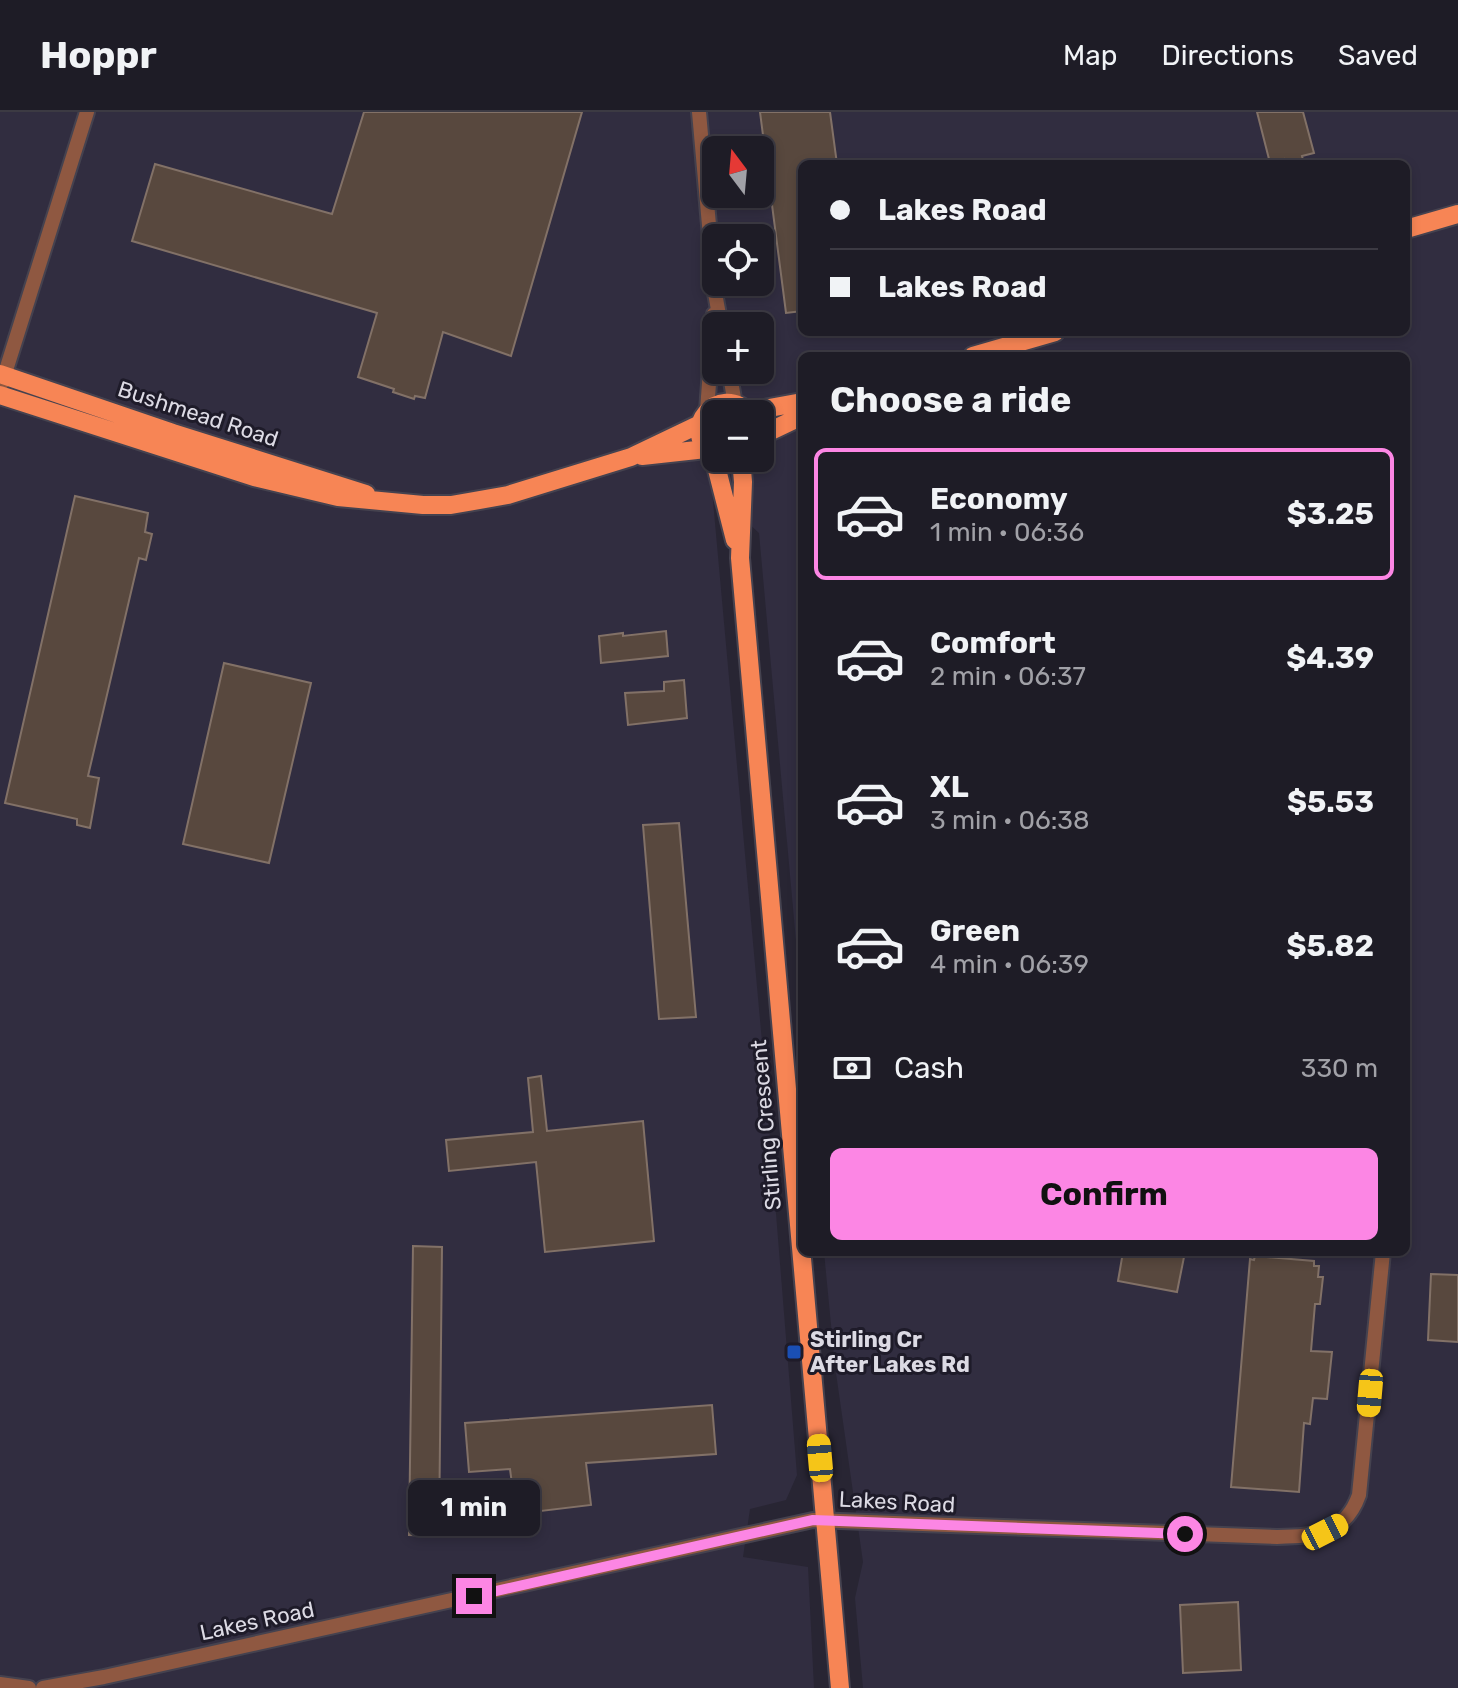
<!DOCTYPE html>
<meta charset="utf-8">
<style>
:root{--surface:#1e1c26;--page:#2b2932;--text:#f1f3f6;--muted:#a1a1a7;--line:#3c3a43;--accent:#fc86e4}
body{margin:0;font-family:Rubik,sans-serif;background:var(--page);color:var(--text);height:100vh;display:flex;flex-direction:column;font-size:30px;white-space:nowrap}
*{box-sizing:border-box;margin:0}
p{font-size:26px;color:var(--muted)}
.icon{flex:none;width:44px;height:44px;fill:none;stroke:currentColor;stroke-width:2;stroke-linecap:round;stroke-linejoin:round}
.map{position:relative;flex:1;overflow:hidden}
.sheet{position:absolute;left:798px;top:240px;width:612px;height:904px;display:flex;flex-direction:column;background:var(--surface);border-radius:12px;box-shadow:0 4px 12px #0003,0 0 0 2px var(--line)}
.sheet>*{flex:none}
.top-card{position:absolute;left:798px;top:48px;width:612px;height:176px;border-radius:12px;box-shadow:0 4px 12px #0003,0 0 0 2px var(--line);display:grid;align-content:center;height:176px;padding:0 32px;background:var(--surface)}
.needle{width:52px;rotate:344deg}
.fabs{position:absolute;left:702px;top:24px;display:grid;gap:16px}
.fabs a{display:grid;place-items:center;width:72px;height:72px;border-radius:12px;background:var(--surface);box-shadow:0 4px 12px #0003,0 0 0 2px var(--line);font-size:40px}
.end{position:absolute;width:36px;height:36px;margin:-18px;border:10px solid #fc86e4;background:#111;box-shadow:0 0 0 4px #111}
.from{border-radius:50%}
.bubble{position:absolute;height:56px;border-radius:12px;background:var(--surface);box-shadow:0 4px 12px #0003,0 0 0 2px var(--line);font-size:26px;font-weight:700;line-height:56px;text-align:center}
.car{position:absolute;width:24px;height:48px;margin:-24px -12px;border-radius:10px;box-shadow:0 0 6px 2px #0007;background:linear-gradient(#f5c518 24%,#345 0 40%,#f5c518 0 76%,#345 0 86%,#f5c518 0)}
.top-card b{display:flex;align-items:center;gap:28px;height:76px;font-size:30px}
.top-card b+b{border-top:2px solid var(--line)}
.top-card i{width:20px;height:20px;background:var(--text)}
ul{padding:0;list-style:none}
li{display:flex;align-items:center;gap:24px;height:132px;margin:0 16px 12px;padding:0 16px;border:4px solid transparent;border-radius:12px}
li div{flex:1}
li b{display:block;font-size:30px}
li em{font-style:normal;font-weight:700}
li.current{border-color:var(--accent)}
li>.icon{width:72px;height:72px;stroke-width:1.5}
h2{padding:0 32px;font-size:36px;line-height:96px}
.pay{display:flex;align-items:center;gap:20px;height:88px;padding:0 32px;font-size:30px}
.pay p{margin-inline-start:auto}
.action{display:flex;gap:16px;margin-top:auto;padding:16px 32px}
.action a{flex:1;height:92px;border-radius:12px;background:var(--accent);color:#111;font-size:32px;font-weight:700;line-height:92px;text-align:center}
header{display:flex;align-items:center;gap:48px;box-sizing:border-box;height:112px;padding:0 40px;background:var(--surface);border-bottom:2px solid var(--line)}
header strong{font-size:38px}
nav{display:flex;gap:44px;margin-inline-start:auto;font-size:28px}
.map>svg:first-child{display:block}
</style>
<header>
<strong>Hoppr</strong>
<nav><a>Map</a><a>Directions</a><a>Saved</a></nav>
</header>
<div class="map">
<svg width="1458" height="1576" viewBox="0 0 1458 1576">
<rect width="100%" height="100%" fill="#282533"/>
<path fill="#312d40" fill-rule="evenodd" d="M0,0H1458V1576H863L855,1486L863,1450L835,1254L824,1140H1406V244H802V895L759,421L712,378L764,952L797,1363L786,1388L750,1397L743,1445L808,1455L814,1576H0ZM716,38H760V82H716ZM802,52H1406V220H802ZM716,126H760V170H716ZM716,214H760V258H716ZM716,302H760V346H716Z"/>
<path fill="#58483e" stroke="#827167" stroke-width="2" d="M364,0H582L511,244L443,220L425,286L415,284L414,287L393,280L394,277L358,265L377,201L132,129L155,52L332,102Z
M760,0H830L837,52H802V199L786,201Z
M1257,0H1303L1314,41L1302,44L1303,48L1286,52L1284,47L1270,51Z
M75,384L148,401L145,420L152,422L146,448L139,446L88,664L99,666L90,716L77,713V707L5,691Z
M666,519L668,544L601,551L599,524L623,521V524Z
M224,551L311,571L269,751L183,732Z
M684,568L687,606L628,613L625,581L664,579V570Z
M679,711L696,905L659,907L643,713Z
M541,964L547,1019L643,1009L654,1129L545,1140L536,1050L449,1059L446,1028L533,1020L528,966Z
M413,1134L442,1135L439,1424L409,1423Z
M1123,1140H1185L1177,1180L1118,1169Z
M1255,1144L1314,1149V1154H1319L1318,1165H1323L1320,1192H1315L1311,1239L1332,1240L1327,1287L1313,1286L1310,1312L1304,1311L1299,1380L1231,1375L1250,1147L1254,1148Z
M1431,1162L1458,1163V1230L1428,1228Z
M712,1293L716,1342L586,1351L591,1393L516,1402L510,1357L469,1360L465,1311Z
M1238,1490L1241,1558L1183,1561L1180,1493Z"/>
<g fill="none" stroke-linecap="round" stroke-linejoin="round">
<defs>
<path id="minor" d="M699,0L715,181L721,214
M729,258L735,292
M2,271L87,0
M707,299L714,202
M0,1572L29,1576
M43,1576L104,1565L813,1408L1277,1425C1315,1424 1345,1423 1359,1383L1383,1140"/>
<path id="major" d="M1406,117L1458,102
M973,244L1055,220
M0,262L173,321L366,382
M0,283L254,365L338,385L423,393H451L508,383L631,345L700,312
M748,300L802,290
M760,324L802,304
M713,342L735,428
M716,343C675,320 720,268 749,302
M642,344L706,337
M741,346L743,370L740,446L840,1576"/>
</defs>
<use href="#minor" stroke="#45424f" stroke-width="18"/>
<use href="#major" stroke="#45424f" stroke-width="22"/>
<use href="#minor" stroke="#8f5841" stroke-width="14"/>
<use href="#major" stroke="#f78555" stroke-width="18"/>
</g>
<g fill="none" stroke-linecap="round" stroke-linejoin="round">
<path stroke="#fc86e4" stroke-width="10" d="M474,1484L813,1408L1185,1422"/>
</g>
<rect fill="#1a4fb4" stroke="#1e1b29" stroke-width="3" x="786" y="1232" width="16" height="16" rx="4"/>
<g text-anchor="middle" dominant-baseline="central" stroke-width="6" stroke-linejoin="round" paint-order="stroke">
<g font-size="22" fill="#dcdae4" stroke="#1e1b29">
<text transform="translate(198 302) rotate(18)">Bushmead Road</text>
<text transform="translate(766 1013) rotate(-95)">Stirling Crescent</text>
<text transform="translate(897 1390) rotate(3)">Lakes Road</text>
<text transform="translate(257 1509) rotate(-12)">Lakes Road</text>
</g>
<g font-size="22" font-weight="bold" fill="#dcdae4" stroke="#1e1b29" text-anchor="start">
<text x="810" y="1227">Stirling Cr<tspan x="810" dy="25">After Lakes Rd</tspan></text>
</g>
</g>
</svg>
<div class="fabs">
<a><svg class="needle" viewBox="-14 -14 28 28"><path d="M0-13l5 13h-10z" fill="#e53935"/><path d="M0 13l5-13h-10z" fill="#a1a1a7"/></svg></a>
<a><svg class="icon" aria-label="locate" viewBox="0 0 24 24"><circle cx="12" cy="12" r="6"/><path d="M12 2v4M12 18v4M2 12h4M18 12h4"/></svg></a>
<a>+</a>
<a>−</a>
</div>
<i class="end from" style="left:1185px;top:1422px"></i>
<i class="end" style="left:474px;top:1484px"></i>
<div class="bubble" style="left:408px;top:1368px;width:132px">1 min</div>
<i class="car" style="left:1370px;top:1281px;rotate:185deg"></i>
<i class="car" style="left:820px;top:1346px;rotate:355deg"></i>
<i class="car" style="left:1325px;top:1420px;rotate:63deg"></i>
<div class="top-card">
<b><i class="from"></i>Lakes Road</b>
<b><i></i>Lakes Road</b>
</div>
<section class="sheet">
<h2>Choose a ride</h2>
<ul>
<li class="current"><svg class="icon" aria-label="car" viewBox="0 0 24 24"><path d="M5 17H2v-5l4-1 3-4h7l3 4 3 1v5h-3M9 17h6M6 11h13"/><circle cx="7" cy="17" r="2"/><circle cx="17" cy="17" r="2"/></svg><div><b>Economy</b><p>1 min · 06:36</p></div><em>$3.25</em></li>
<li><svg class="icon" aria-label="car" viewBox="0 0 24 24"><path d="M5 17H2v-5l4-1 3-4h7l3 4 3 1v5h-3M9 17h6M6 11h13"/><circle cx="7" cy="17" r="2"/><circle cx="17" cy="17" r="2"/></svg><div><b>Comfort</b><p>2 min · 06:37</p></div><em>$4.39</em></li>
<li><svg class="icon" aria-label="car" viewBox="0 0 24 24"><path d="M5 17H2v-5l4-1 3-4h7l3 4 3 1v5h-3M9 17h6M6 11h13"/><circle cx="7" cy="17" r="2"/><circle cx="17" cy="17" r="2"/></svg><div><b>XL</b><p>3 min · 06:38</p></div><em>$5.53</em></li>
<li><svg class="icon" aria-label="car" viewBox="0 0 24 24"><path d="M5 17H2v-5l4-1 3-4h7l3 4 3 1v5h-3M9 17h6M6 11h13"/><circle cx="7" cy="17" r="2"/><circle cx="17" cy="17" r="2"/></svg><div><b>Green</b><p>4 min · 06:39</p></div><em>$5.82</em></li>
</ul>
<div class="pay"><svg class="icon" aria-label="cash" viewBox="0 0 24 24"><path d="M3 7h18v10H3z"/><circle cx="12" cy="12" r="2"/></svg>Cash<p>330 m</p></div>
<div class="action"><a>Confirm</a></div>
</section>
</div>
